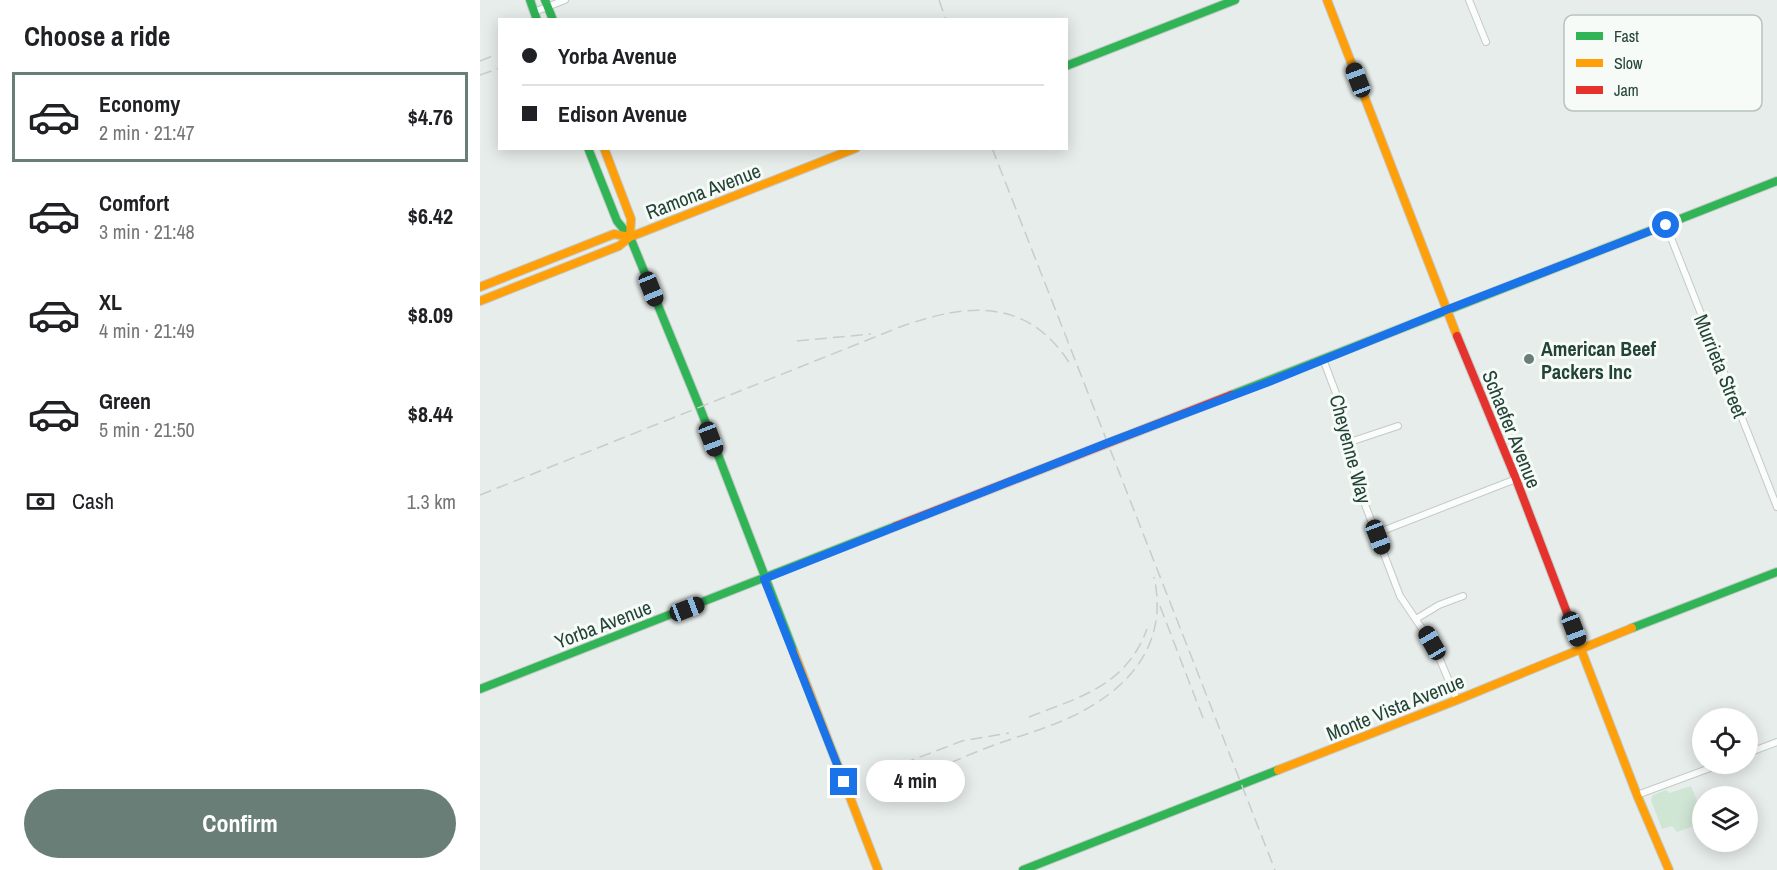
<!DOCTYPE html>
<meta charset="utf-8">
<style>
:root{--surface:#fff;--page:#f2f2f2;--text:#202124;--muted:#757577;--line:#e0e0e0;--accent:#687e76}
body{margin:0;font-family:"Archivo Narrow",sans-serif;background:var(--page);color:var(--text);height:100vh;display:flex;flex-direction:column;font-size:22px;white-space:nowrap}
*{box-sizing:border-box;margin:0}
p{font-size:20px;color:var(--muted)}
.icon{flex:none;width:33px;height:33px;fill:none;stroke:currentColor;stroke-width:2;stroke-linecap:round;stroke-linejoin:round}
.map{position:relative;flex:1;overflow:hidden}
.side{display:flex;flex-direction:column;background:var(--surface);width:480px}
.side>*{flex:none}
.guide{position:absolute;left:18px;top:18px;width:570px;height:132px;border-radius:0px;box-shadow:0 3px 15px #0003;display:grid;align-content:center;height:132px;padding:0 24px;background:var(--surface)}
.buttons{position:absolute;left:1212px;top:708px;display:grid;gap:12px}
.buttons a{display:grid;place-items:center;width:66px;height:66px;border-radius:50%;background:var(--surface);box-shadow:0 3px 15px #0003;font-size:30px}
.end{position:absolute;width:27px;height:27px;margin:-14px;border:8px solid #1a73e8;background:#fff;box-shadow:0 0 0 3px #fff}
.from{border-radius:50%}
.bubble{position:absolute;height:42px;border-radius:21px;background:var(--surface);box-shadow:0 3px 15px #0003;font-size:20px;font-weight:800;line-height:42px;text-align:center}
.car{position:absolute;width:18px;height:36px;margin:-18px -9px;border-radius:8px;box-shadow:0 0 4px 2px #0007;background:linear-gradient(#222 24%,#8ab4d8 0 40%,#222 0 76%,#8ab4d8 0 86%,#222 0)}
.guide b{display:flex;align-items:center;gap:21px;height:57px;font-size:22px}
.guide b+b{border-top:2px solid var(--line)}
.guide i{width:15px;height:15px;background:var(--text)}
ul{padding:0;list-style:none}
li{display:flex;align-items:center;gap:18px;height:90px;margin:0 12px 9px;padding:0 12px;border:3px solid transparent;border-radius:0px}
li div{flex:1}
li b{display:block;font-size:22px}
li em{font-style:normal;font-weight:800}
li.selected{border-color:var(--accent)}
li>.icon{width:54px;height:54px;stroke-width:1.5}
h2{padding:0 24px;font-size:27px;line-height:72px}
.pay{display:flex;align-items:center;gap:15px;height:66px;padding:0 24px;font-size:22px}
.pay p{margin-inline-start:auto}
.action{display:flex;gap:12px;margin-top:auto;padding:12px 24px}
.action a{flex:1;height:69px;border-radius:36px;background:var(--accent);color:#fff;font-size:24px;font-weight:800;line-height:69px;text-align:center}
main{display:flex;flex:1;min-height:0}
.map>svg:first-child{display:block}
</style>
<main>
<section class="side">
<h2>Choose a ride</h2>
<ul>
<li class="selected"><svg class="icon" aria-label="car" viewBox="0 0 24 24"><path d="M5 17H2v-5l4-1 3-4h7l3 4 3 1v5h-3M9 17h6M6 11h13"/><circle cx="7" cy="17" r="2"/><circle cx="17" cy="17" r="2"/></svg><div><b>Economy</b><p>2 min · 21:47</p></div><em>$4.76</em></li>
<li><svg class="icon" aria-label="car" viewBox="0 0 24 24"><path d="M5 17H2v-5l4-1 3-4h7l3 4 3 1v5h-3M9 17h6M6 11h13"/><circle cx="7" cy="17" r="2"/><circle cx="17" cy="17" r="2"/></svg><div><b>Comfort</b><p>3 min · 21:48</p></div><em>$6.42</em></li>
<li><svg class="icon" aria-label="car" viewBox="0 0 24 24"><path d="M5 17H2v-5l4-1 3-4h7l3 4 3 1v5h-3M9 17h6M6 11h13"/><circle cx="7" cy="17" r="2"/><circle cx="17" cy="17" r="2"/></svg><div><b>XL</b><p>4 min · 21:49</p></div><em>$8.09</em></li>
<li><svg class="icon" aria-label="car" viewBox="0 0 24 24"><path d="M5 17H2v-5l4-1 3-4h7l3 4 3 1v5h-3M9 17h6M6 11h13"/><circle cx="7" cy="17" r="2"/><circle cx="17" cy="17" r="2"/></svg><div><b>Green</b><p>5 min · 21:50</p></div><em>$8.44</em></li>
</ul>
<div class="pay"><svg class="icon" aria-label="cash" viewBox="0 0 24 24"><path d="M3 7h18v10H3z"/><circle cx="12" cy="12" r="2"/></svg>Cash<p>1.3 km</p></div>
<div class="action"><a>Confirm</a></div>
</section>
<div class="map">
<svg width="1297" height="870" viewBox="0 0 1297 870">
<rect width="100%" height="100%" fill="#e7edea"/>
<path fill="#d0e6d5" d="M1211,786L1222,813V823L1197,832L1192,826L1182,829L1171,800L1173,795L1186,790L1189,793Z"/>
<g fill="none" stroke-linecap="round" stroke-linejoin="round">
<defs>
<path id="street" d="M989,0L1006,42
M54,12L85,0
M1186,225L1297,507
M843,359L857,396L876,481L920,596L955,648L977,700
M867,443L918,426
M897,533L1036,479
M936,619L959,605L983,596
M1268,753L1297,742
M1157,795L1241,764"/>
<path id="fast" d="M50,0L57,20
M65,0L73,20
M586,66L755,0
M108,148L137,221L150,237L220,408L314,652
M751,395L1297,181
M1152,628L1297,572
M0,689L416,526
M543,870L798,770"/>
<path id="slow" d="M847,0L977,336
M124,148L151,219L150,237
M0,287L134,234L150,237
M0,301L139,246L150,237L376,148
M1097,639L1157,795L1189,870
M314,652L398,870
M798,770L977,700L1152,628"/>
<path id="jam" d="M977,336L1036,479L1097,639
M416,526L751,395"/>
</defs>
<use href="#street" stroke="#c4cac7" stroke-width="8"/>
<use href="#fast" stroke="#c3cac7" stroke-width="10"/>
<use href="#slow" stroke="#c3cac7" stroke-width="10"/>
<use href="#jam" stroke="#c3cac7" stroke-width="10"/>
<use href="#street" stroke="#fbfcfc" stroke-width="6"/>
<use href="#fast" stroke="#30b455" stroke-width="8"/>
<use href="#slow" stroke="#ff9f0a" stroke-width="8"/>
<use href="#jam" stroke="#e5322d" stroke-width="8"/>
<path stroke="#c8cdcb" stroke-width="1.5" stroke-dasharray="12 6" stroke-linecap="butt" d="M459,0L466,20
M0,61L15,55
M0,75L20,68
M512,148L795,870
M317,341L391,334
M0,495L420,327C486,303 548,297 590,364
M680,606L723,718
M549,717C600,697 646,686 667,629
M406,770L482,741L529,733
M420,784C450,773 479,758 509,747C533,738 558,731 582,721C643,695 690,649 674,577"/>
</g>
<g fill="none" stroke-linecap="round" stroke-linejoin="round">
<path stroke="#1a73e8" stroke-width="8" d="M364,782L284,579L627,443L789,382L966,310L1186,225"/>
</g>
<circle fill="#687e76" stroke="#f6fbf8" stroke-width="2" cx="1049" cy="359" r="6"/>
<g text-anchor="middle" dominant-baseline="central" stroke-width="6" stroke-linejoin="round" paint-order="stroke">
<g font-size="20" fill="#234337" stroke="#f6fbf8">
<text transform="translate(223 191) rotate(-21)">Ramona Avenue</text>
<text transform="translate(1241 366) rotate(68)">Murrieta Street</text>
<text transform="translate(1032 429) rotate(68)">Schaefer Avenue</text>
<text transform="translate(871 449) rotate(75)">Cheyenne Way</text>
<text transform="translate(123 624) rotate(-21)">Yorba Avenue</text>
<text transform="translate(915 707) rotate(-22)">Monte Vista Avenue</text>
</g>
<g font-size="20" font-weight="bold" fill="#234337" stroke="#f6fbf8" text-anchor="start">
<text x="1061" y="348">American Beef<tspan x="1061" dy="23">Packers Inc</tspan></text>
</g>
</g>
<rect x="1084" y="15" width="198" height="96" rx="9" fill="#f6fbf8" stroke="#b7c4be" stroke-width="1.5"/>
<rect x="1096" y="32" width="27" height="8" fill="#30b455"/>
<rect x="1096" y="59" width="27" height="8" fill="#ff9f0a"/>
<rect x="1096" y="86" width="27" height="8" fill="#e5322d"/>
<g font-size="16" fill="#234337">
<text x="1134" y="42">Fast</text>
<text x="1134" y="69">Slow</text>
<text x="1134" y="96">Jam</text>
</g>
</svg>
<div class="buttons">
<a><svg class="icon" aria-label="locate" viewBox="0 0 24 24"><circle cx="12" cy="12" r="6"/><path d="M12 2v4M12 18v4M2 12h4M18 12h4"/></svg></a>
<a><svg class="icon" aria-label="layers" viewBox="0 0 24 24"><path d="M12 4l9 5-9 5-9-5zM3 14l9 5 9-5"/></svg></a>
</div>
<i class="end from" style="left:1186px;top:225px"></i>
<i class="end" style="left:364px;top:782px"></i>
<div class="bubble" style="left:386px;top:760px;width:99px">4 min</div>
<i class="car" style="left:878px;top:80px;rotate:339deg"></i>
<i class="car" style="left:171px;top:289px;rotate:158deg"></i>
<i class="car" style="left:231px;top:439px;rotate:159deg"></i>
<i class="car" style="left:898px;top:537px;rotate:159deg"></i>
<i class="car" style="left:207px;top:609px;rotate:69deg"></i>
<i class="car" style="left:1094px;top:629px;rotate:159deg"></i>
<i class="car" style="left:952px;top:643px;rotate:330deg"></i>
<div class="guide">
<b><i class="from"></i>Yorba Avenue</b>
<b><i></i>Edison Avenue</b>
</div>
</div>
</main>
